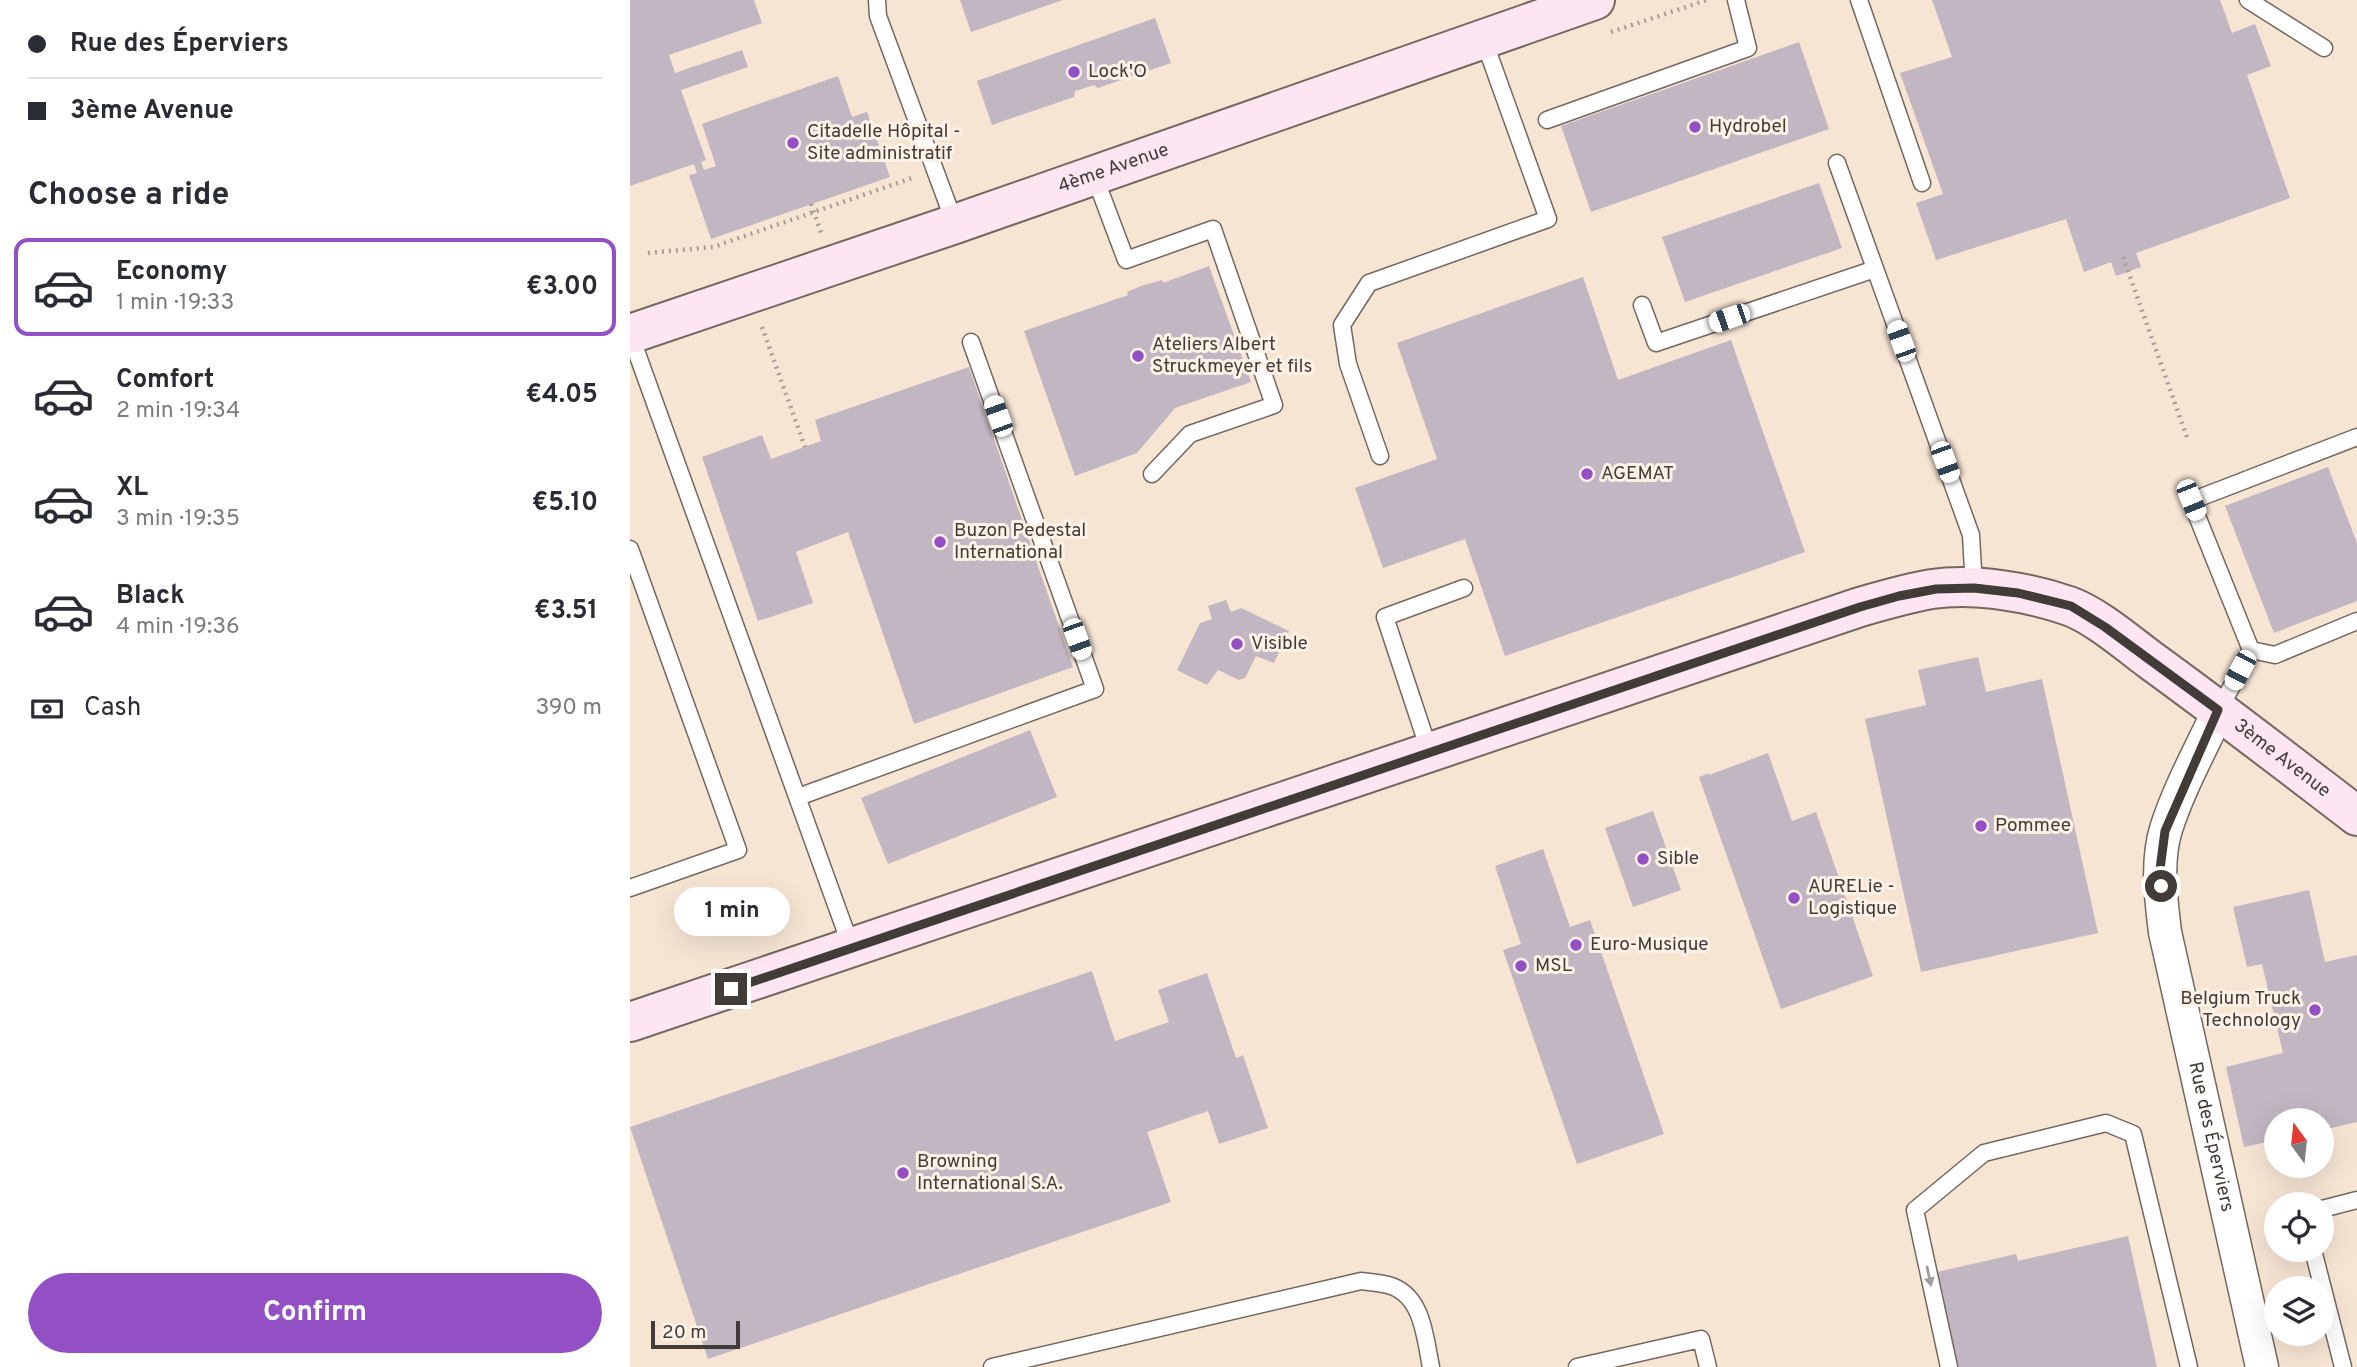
<!DOCTYPE html>
<meta charset="utf-8">
<style>
:root{--surface:#fff;--page:#f2f2f3;--text:#2b2b33;--muted:#7c7c81;--line:#e1e1e2;--accent:#9350c5}
body{margin:0;font-family:Overpass,sans-serif;background:var(--page);color:var(--text);height:100vh;display:flex;flex-direction:column;font-size:26px;white-space:nowrap}
*{box-sizing:border-box;margin:0}
p{font-size:23px;color:var(--muted)}
.icon{flex:none;width:38px;height:38px;fill:none;stroke:currentColor;stroke-width:2;stroke-linecap:round;stroke-linejoin:round}
.map{position:relative;flex:1;overflow:hidden}
.drawer{display:flex;flex-direction:column;background:var(--surface);width:630px}
.drawer>*{flex:none}
.guide{display:grid;align-content:center;height:154px;padding:0 28px;background:var(--surface)}
.needle{width:46px;rotate:345deg}
.buttons{position:absolute;left:1634px;top:1108px;display:grid;gap:14px}
.buttons a{display:grid;place-items:center;width:70px;height:70px;border-radius:50%;background:var(--surface);box-shadow:0 7px 28px #0002;font-size:35px}
.scale{position:absolute;left:21px;bottom:18px;width:89px;box-sizing:border-box;padding-left:7px;border:4px solid #413c38;border-top:0;font-size:19px;line-height:24px;white-space:nowrap;color:#413c38;-webkit-text-stroke:5px #fef1e6;paint-order:stroke}
.end{position:absolute;width:32px;height:32px;margin:-16px;border:9px solid #413c38;background:#fff;box-shadow:0 0 0 4px #fff}
.from{border-radius:50%}
.bubble{position:absolute;height:49px;border-radius:24px;background:var(--surface);box-shadow:0 7px 28px #0002;font-size:23px;font-weight:700;line-height:49px;text-align:center}
.car{position:absolute;width:21px;height:42px;margin:-21px -10px;border-radius:9px;box-shadow:0 0 5px 2px #0007;background:linear-gradient(#fff 24%,#345 0 40%,#fff 0 76%,#345 0 86%,#fff 0)}
.guide b{display:flex;align-items:center;gap:24px;height:66px;font-size:26px}
.guide b+b{border-top:2px solid var(--line)}
.guide i{width:18px;height:18px;background:var(--text)}
ul{padding:0;list-style:none}
li{display:flex;align-items:center;gap:21px;height:98px;margin:0 14px 10px;padding:0 14px;border:4px solid transparent;border-radius:14px}
li div{flex:1}
li b{display:block;font-size:26px}
li em{font-style:normal;font-weight:700}
li.selected{border-color:var(--accent)}
li>.icon{width:63px;height:63px;stroke-width:1.5}
h2{padding:0 28px;font-size:32px;line-height:84px}
.pay{display:flex;align-items:center;gap:18px;height:77px;padding:0 28px;font-size:26px}
.pay p{margin-inline-start:auto}
.primary-button{display:flex;gap:14px;margin-top:auto;padding:14px 28px}
.primary-button a{flex:1;height:80px;border-radius:42px;background:var(--accent);color:#fff;font-size:28px;font-weight:700;line-height:80px;text-align:center}
main{display:flex;flex:1;min-height:0}
.map>svg:first-child{display:block}
</style>
<main>
<section class="drawer">
<div class="guide">
<b><i class="from"></i>Rue des Éperviers</b>
<b><i></i>3ème Avenue</b>
</div>
<h2>Choose a ride</h2>
<ul>
<li class="selected"><svg class="icon" aria-label="car" viewBox="0 0 24 24"><path d="M5 17H2v-5l4-1 3-4h7l3 4 3 1v5h-3M9 17h6M6 11h13"/><circle cx="7" cy="17" r="2"/><circle cx="17" cy="17" r="2"/></svg><div><b>Economy</b><p>1 min · 19:33</p></div><em>€3.00</em></li>
<li><svg class="icon" aria-label="car" viewBox="0 0 24 24"><path d="M5 17H2v-5l4-1 3-4h7l3 4 3 1v5h-3M9 17h6M6 11h13"/><circle cx="7" cy="17" r="2"/><circle cx="17" cy="17" r="2"/></svg><div><b>Comfort</b><p>2 min · 19:34</p></div><em>€4.05</em></li>
<li><svg class="icon" aria-label="car" viewBox="0 0 24 24"><path d="M5 17H2v-5l4-1 3-4h7l3 4 3 1v5h-3M9 17h6M6 11h13"/><circle cx="7" cy="17" r="2"/><circle cx="17" cy="17" r="2"/></svg><div><b>XL</b><p>3 min · 19:35</p></div><em>€5.10</em></li>
<li><svg class="icon" aria-label="car" viewBox="0 0 24 24"><path d="M5 17H2v-5l4-1 3-4h7l3 4 3 1v5h-3M9 17h6M6 11h13"/><circle cx="7" cy="17" r="2"/><circle cx="17" cy="17" r="2"/></svg><div><b>Black</b><p>4 min · 19:36</p></div><em>€3.51</em></li>
</ul>
<div class="pay"><svg class="icon" aria-label="cash" viewBox="0 0 24 24"><path d="M3 7h18v10H3z"/><circle cx="12" cy="12" r="2"/></svg>Cash<p>390 m</p></div>
<div class="primary-button"><a>Confirm</a></div>
</section>
<div class="map">
<svg width="1727" height="1367" viewBox="0 0 1727 1367">
<rect width="100%" height="100%" fill="#fef1e6"/>
<path fill="#f7e5d4" fill-rule="evenodd" d="M0,0H1727V1367H0ZM1647,1120H1692V1166H1647ZM1647,1204H1692V1250H1647ZM1647,1288H1692V1334H1647Z"/>
<path fill="#c1b6c2" d="M0,0H124L132,23L39,55L45,73L112,50L118,67L51,90L76,160L71,162L74,170L86,166L72,124L208,76L222,117L237,112L260,177L81,239L59,175L67,173L64,164L0,186Z
M330,0H433L341,32Z
M1302,0H1590L1602,33L1625,24L1641,66L1617,75L1660,198L1506,253L1511,267L1486,276L1481,262L1454,272L1436,219L1306,260L1286,203L1313,194L1270,73L1322,57Z
M525,18L541,63L468,88L464,85L445,91L444,97L362,125L347,81Z
M1169,42L1199,129L961,212L931,126Z
M1189,183L1212,248L1055,302L1032,237Z
M579,266L621,382L545,408L507,453L445,476L394,331L498,295L497,292L511,286L532,280L533,283Z
M953,277L988,380L1101,340L1175,552L875,656L835,539L753,568L725,488L807,459L767,343Z
M339,367L443,667L284,724L218,532L166,552L183,603L128,621L72,457L132,435L141,459L191,441L185,420Z
M1698,467L1727,543V601L1644,633L1595,506Z
M596,600L601,612L611,608L659,631L644,663L626,656L615,678L609,680L588,670L577,685L547,670L570,623L582,619L578,606Z
M1348,657L1356,692L1412,679L1468,933L1291,972L1235,719L1296,705L1288,670Z
M400,730L427,797L258,864L231,798Z
M1138,753L1162,821L1186,812L1243,976L1151,1009L1069,777L1079,773V775Z
M1023,811L1051,890L1003,907L975,828Z
M913,849L940,927L960,920L1034,1134L947,1164L873,950L891,944L865,866Z
M1679,890L1695,962L1727,955V1122L1692,1130V1120H1647V1140L1614,1147L1596,1067L1653,1053L1632,964L1617,967L1603,907Z
M462,971L485,1041L539,1022L528,990L577,973L606,1058L613,1055L638,1128L589,1144L578,1111L517,1132L541,1202L78,1359L0,1127Z
M1498,1236L1527,1367H1328L1307,1272L1386,1254L1388,1261Z"/>
<g fill="none" stroke-linecap="round" stroke-linejoin="round">
<defs>
<path id="lane" d="M247,0L248,16L325,224
M1229,0L1292,183
M1618,0L1694,48
M917,120L1118,48L1106,0
M1207,163L1341,535L1344,588
M464,175L496,260L583,229L644,405L560,434L522,474
M1012,305L1026,343L1245,269
M0,334L222,949
M750,456L718,364L712,325L739,283L918,219L853,38
M0,549L108,850L0,888
M1621,650L1645,655L1727,621
M1589,710L1621,650L1561,501L1727,437
M800,753L755,617L834,588
M168,797L465,689L341,342
M1692,1209L1727,1200
M1683,1250L1713,1367
M362,1367L731,1281C740,1282 750,1283 758,1285C793,1294 795,1338 801,1367
M947,1367L1071,1339L1078,1367
M1319,1367L1285,1210L1354,1153L1476,1123L1503,1134L1559,1367"/>
<g id="street">
<path id="s1" d="M1589,710C1571,749 1549,788 1536,829C1526,862 1531,899 1535,932L1632,1367"/>
</g>
<g id="secondary">
<path id="s2" d="M0,334L325,224L965,0"/>
<path id="s3" d="M0,1022L1230,607C1254,600 1278,593 1302,589C1345,583 1398,592 1439,606C1465,615 1500,645 1523,662C1592,712 1659,764 1727,816"/>
</g>
</defs>
<use href="#lane" stroke="#73685f" stroke-width="19"/>
<use href="#street" stroke="#73685f" stroke-width="35"/>
<use href="#secondary" stroke="#73685f" stroke-width="42"/>
<path stroke="#a79e96" stroke-width="4.5" stroke-dasharray="2 5" stroke-linecap="butt" d="M981,32L1077,0
M181,204L191,233
M18,253L83,247L285,177
M1493,257L1558,440
M132,327L175,447"/>
<use href="#lane" stroke="#fff" stroke-width="16"/>
<use href="#street" stroke="#fff" stroke-width="32"/>
<use href="#secondary" stroke="#fde6f2" stroke-width="38"/>
</g>
<defs><path id="oneway-solid" d="M-6-.8H1V-3.2L6.5 0L1 3.2V.8H-6Z" transform="scale(1.75)"/></defs>
<use fill="#a09e9c" href="#oneway-solid" transform="translate(1299 1276) rotate(78)"/>
<g fill="none" stroke-linecap="round" stroke-linejoin="round">
<path stroke="#413c38" stroke-width="9" d="M101,989L1230,607L1269,596L1306,589L1344,588L1388,593L1441,606L1475,627L1588,710L1535,831L1530,869L1531,886"/>
</g>
<g fill="#9350c5" stroke="#fef1e6" stroke-width="2.5">
<circle cx="444" cy="72" r="7"/>
<circle cx="1065" cy="127" r="7"/>
<circle cx="163" cy="143" r="7"/>
<circle cx="508" cy="356" r="7"/>
<circle cx="957" cy="474" r="7"/>
<circle cx="310" cy="542" r="7"/>
<circle cx="607" cy="644" r="7"/>
<circle cx="1351" cy="826" r="7"/>
<circle cx="1013" cy="859" r="7"/>
<circle cx="1164" cy="898" r="7"/>
<circle cx="946" cy="945" r="7"/>
<circle cx="891" cy="966" r="7"/>
<circle cx="1685" cy="1010" r="7"/>
<circle cx="273" cy="1173" r="7"/>
</g>
<g text-anchor="middle" dominant-baseline="central" stroke-width="6" stroke-linejoin="round" paint-order="stroke">
<g font-size="19" fill="#413c38" stroke="#fef1e6" text-anchor="start">
<text x="458" y="72">Lock'O</text>
<text x="1079" y="127">Hydrobel</text>
<text x="177" y="132">Citadelle Hôpital -<tspan x="177" dy="22">Site administratif</tspan></text>
<text x="522" y="345">Ateliers Albert<tspan x="522" dy="22">Struckmeyer et fils</tspan></text>
<text x="971" y="474">AGEMAT</text>
<text x="324" y="531">Buzon Pedestal<tspan x="324" dy="22">International</tspan></text>
<text x="621" y="644">Visible</text>
<text x="1365" y="826">Pommee</text>
<text x="1027" y="859">Sible</text>
<text x="1178" y="887">AURELie -<tspan x="1178" dy="22">Logistique</tspan></text>
<text x="960" y="945">Euro-Musique</text>
<text x="905" y="966">MSL</text>
<text x="1671" y="999" text-anchor="end">Belgium Truck<tspan x="1671" dy="22">Technology</tspan></text>
<text x="287" y="1162">Browning<tspan x="287" dy="22">International S.A.</tspan></text>
</g>
<g font-size="19" fill="#413c38" stroke="#fef1e6">
<text stroke="none"><textPath href="#s2" startOffset="511">4ème Avenue</textPath></text>
<text stroke="none"><textPath href="#s3" startOffset="1774">3ème Avenue</textPath></text>
<text stroke="none"><textPath href="#s1" startOffset="444">Rue des Éperviers</textPath></text>
</g>
</g>
</svg>
<div class="buttons">
<a><svg class="needle" viewBox="-14 -14 28 28"><path d="M0-13l5 13h-10z" fill="#e53935"/><path d="M0 13l5-13h-10z" fill="#7c7c81"/></svg></a>
<a><svg class="icon" aria-label="locate" viewBox="0 0 24 24"><circle cx="12" cy="12" r="6"/><path d="M12 2v4M12 18v4M2 12h4M18 12h4"/></svg></a>
<a><svg class="icon" aria-label="layers" viewBox="0 0 24 24"><path d="M12 4l9 5-9 5-9-5zM3 14l9 5 9-5"/></svg></a>
</div>
<div class="scale">20 m</div>
<i class="end from" style="left:1531px;top:886px"></i>
<i class="end" style="left:101px;top:989px"></i>
<div class="bubble" style="left:44px;top:887px;width:116px">1 min</div>
<i class="car" style="left:1099px;top:318px;rotate:251deg"></i>
<i class="car" style="left:1271px;top:341px;rotate:340deg"></i>
<i class="car" style="left:368px;top:416px;rotate:340deg"></i>
<i class="car" style="left:1315px;top:462px;rotate:160deg"></i>
<i class="car" style="left:1561px;top:500px;rotate:158deg"></i>
<i class="car" style="left:447px;top:639px;rotate:160deg"></i>
<i class="car" style="left:1610px;top:670px;rotate:208deg"></i>
</div>
</main>
